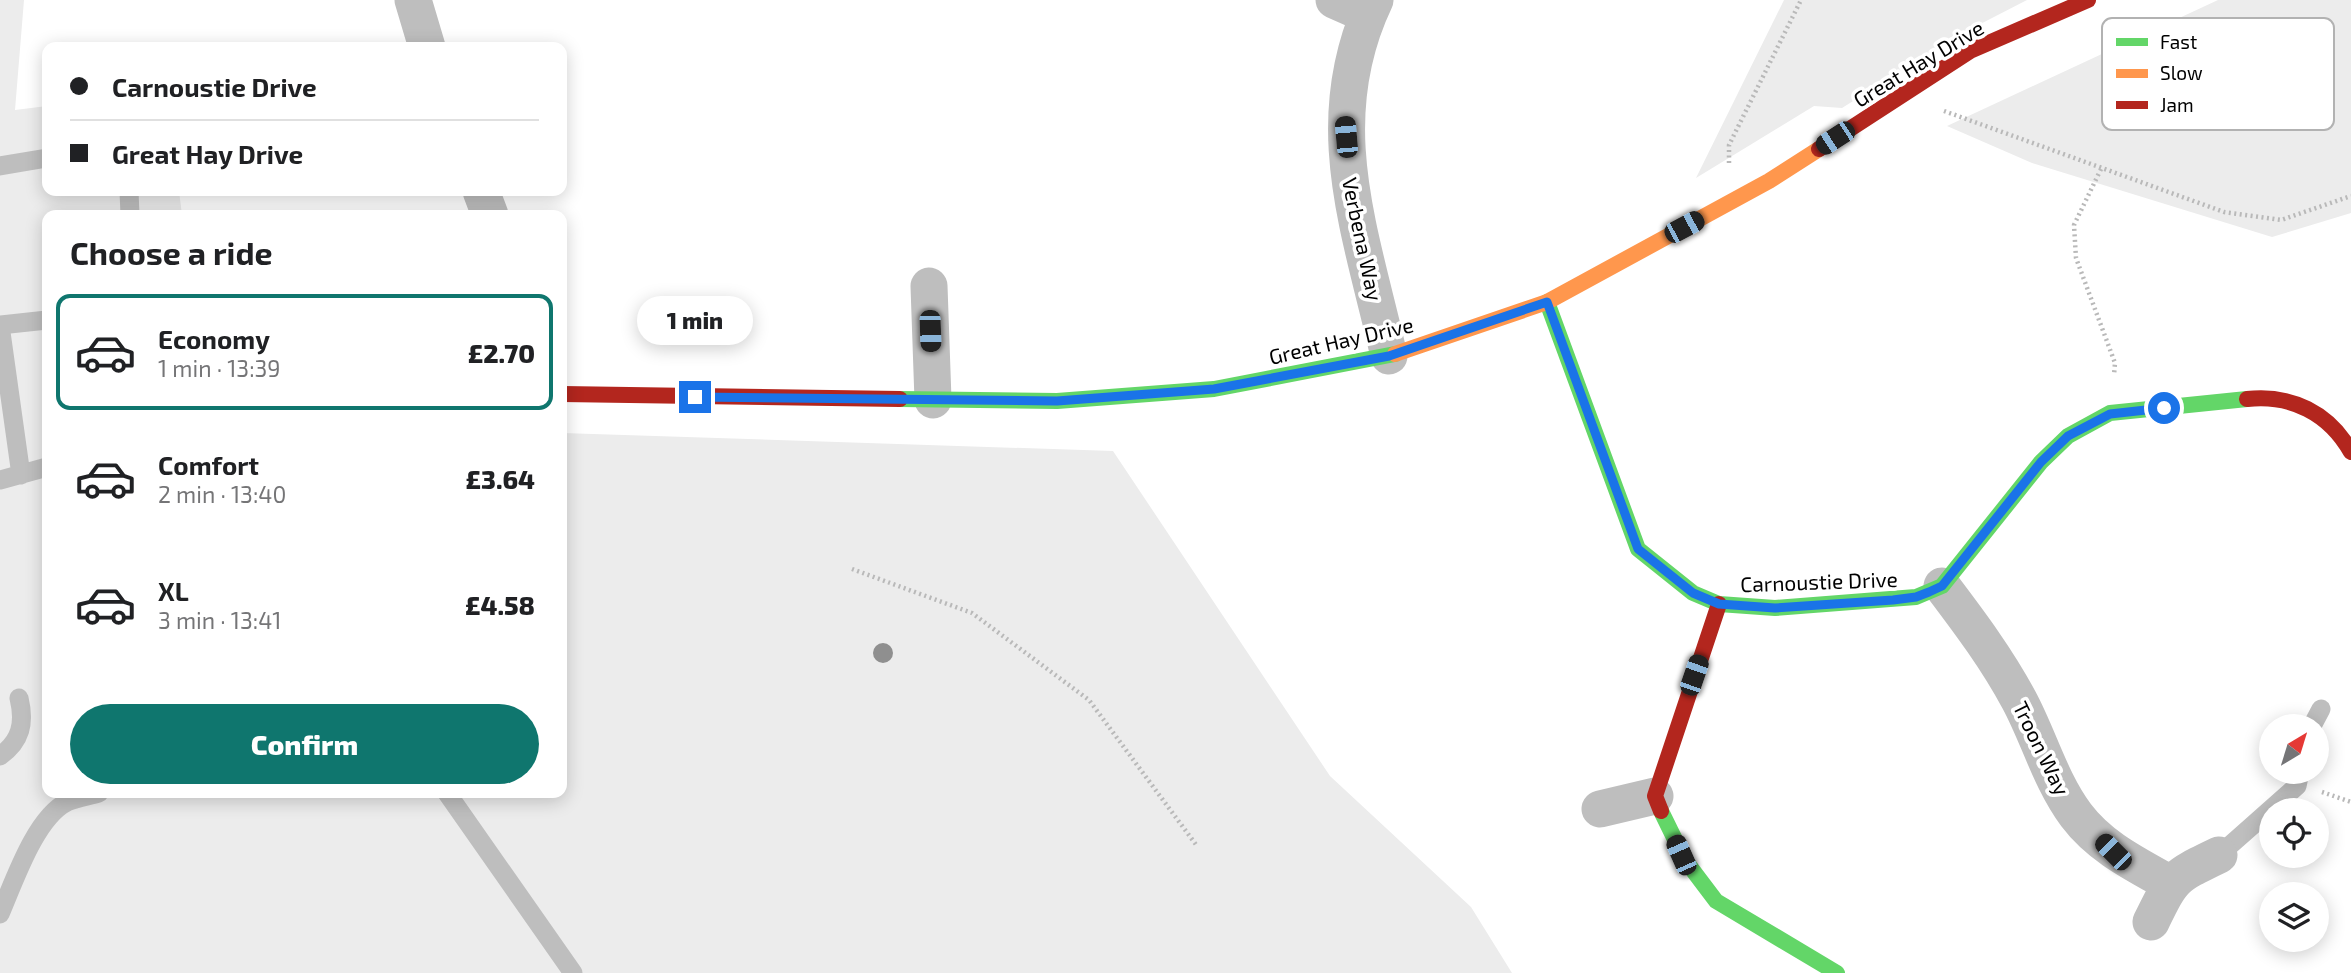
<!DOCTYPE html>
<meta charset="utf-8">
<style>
:root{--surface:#fff;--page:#f2f2f2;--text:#202124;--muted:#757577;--line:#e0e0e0;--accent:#0f766e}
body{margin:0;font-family:"Exo 2",sans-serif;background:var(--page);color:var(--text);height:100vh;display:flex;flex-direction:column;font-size:26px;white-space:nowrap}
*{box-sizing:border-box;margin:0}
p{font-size:23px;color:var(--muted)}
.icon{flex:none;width:38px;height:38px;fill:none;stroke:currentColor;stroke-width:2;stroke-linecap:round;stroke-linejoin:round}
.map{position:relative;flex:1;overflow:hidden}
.panel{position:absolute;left:42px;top:210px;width:525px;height:588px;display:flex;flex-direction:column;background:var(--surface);border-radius:14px;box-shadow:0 4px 18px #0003}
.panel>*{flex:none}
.hud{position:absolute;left:42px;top:42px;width:525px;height:154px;border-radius:14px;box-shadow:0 4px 18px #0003;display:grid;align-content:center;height:154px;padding:0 28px;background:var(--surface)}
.needle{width:46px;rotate:38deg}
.buttons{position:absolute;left:2259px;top:714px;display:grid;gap:14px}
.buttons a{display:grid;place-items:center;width:70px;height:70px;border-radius:50%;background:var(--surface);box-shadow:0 4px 18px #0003;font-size:35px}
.end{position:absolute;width:32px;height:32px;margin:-16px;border:9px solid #1a73e8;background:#fff;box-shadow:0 0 0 4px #fff}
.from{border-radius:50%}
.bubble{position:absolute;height:49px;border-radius:24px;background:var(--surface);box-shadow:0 4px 18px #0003;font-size:23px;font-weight:800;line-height:49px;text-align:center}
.car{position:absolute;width:21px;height:42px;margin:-21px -10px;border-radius:9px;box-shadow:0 0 5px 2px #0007;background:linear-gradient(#222 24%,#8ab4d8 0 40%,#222 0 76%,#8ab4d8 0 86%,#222 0)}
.hud b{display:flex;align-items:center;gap:24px;height:66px;font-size:26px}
.hud b+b{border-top:2px solid var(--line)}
.hud i{width:18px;height:18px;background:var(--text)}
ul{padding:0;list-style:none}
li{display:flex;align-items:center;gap:21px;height:116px;margin:0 14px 10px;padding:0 14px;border:4px solid transparent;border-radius:14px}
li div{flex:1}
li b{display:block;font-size:26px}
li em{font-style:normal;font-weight:800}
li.on{border-color:var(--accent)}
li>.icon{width:63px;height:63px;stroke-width:1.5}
h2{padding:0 28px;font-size:32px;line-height:84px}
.cta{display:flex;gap:14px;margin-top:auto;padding:14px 28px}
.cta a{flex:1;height:80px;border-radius:42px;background:var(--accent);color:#fff;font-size:28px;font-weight:800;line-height:80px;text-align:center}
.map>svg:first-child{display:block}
</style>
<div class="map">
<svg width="2351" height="973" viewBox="0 0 2351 973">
<rect width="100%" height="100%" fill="#fff"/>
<path fill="#ececec" d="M0,0H24L15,110L47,106V191H179L182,215H47V793H562V433L1113,451L1330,776L1471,907L1512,973H0Z
M1784,0H2027L1959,35L1842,108L1814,106L1696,178Z
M2218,0H2351V213L2272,237L2032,163L1947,126Z"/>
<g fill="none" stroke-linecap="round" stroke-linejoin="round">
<path stroke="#b9b9b9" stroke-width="4.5" stroke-dasharray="2 3.5" stroke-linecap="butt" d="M1944,111L2224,212L2281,220L2351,196
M1729,163V145L1801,0
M2101,169L2074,225L2076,258L2115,363L2114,375
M852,569L972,613L1089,700L1197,846
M2322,792L2351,802"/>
<path stroke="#bebebe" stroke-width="19" d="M0,166L47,158
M129,191L130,215
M0,325L21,475
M0,325L47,320
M0,480L47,467
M2312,726L2321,709
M0,756C21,741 25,723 19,698
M447,793L573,973
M2219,855L2297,786L2300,772
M0,914C14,882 35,818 67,802C77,798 89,796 99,793"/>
<path stroke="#bebebe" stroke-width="37" d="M413,0L427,47
M1334,0L1368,15
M1375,0C1317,122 1361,232 1389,356
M481,191L490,215
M929,286L933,400
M1942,586C1970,623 1997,659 2019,700C2039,737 2050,780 2076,815C2100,847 2135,864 2169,883
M1600,809L1655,796
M2151,922C2173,877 2173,877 2219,855"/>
<path stroke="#63d668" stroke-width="16" d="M1547,302L1638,549L1693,593L1719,604L1775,608L1916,597L1942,586L2041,462L2068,436L2110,413L2247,399
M900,399L1057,401L1214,389L1395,354
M1661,811L1685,860L1716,901L1837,973"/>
<path stroke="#ff974d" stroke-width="16" d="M1395,354L1547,302L1769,181L1819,149"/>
<path stroke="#b3261e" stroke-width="16" d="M1819,149L1970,51L2088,0
M562,394L900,399
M2247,399C2291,394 2329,413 2351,452
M1661,811L1655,796L1719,604"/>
</g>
<circle fill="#8f8f8f" cx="883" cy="653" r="10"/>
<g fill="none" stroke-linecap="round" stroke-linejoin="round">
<path stroke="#1a73e8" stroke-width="9" d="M695,397L1057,401L1214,389L1389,356L1547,302L1638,549L1693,593L1719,604L1775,608L1893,600L1916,597L1929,592L1942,586L2041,462L2068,436L2110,414L2164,408"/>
</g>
<g text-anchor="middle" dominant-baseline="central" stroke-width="7" stroke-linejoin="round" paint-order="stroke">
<g font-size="21" fill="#000" stroke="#fff">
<text transform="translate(1918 63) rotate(-31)">Great Hay Drive</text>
<text transform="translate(1363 239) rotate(78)">Verbena Way</text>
<text transform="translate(1341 340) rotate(-13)">Great Hay Drive</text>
<text transform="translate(1819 581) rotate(-2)">Carnoustie Drive</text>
<text transform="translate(2042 748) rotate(64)">Troon Way</text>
</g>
</g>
<rect x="2102" y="18" width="232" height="112" rx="10" fill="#fff" stroke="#b2b2b2" stroke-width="2"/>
<rect x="2116" y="38" width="32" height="8" fill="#63d668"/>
<rect x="2116" y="69" width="32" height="9" fill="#ff974d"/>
<rect x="2116" y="101" width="32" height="8" fill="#b3261e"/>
<g font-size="19" fill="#000">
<text x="2160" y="49">Fast</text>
<text x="2160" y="80">Slow</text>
<text x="2160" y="112">Jam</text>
</g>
</svg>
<div class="buttons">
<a><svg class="needle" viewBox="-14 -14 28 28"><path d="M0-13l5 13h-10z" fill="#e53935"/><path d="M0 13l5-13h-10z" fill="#757577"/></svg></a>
<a><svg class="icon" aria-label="locate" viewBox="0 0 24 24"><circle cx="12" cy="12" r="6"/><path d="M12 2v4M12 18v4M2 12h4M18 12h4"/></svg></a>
<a><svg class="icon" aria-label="layers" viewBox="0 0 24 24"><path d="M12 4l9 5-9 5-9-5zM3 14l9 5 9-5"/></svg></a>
</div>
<i class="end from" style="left:2164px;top:408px"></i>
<i class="end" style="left:695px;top:397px"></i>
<div class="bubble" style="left:637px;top:296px;width:116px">1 min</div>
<i class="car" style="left:1346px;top:137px;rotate:355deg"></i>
<i class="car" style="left:1835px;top:138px;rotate:237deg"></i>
<i class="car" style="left:1684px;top:227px;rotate:62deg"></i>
<i class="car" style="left:930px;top:331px;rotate:178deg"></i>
<i class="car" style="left:1694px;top:675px;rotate:19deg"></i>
<i class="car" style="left:2113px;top:852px;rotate:315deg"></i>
<i class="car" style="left:1681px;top:855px;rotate:336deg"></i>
<div class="hud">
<b><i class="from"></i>Carnoustie Drive</b>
<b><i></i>Great Hay Drive</b>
</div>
<section class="panel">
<h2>Choose a ride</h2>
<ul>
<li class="on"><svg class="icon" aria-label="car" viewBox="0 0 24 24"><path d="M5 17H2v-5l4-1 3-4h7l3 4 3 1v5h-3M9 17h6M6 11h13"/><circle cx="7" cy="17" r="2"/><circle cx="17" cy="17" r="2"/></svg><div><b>Economy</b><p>1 min · 13:39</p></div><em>£2.70</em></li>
<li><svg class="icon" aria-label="car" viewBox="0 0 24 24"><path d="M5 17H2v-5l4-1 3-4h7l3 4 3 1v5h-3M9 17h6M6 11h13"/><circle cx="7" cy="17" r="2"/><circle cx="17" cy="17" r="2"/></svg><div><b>Comfort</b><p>2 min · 13:40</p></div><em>£3.64</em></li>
<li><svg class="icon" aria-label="car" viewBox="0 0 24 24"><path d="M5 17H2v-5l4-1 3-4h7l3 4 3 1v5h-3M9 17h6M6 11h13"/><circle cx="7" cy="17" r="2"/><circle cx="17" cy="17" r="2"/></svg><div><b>XL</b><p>3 min · 13:41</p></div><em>£4.58</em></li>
</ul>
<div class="cta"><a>Confirm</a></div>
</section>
</div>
